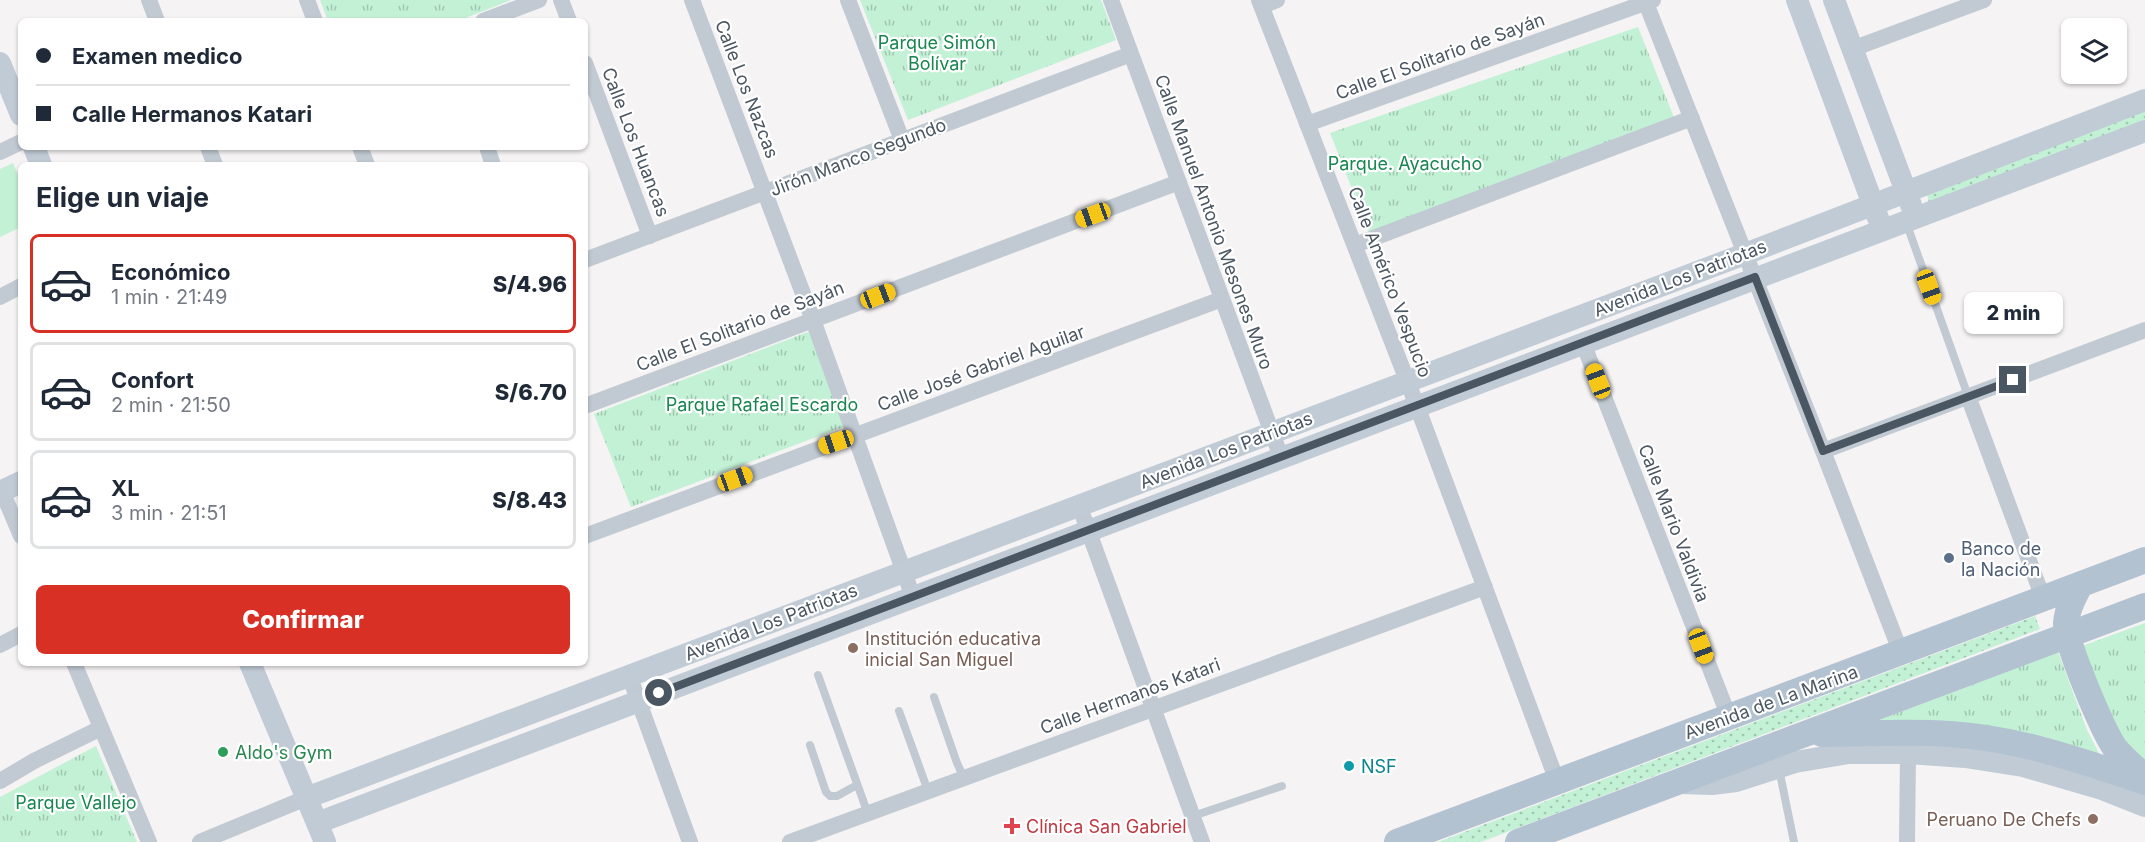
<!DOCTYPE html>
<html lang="es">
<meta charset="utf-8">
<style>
:root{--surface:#fff;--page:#f6f6f7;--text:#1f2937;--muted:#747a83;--line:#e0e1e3;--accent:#d93025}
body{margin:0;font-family:Inter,sans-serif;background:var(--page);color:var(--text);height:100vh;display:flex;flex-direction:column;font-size:22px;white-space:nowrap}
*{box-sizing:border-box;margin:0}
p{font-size:20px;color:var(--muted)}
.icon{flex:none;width:33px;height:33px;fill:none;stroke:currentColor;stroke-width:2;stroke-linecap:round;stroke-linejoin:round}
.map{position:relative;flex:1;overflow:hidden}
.panel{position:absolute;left:18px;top:162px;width:570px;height:504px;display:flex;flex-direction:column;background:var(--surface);border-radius:9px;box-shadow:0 2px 4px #0004}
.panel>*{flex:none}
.top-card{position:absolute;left:18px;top:18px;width:570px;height:132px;border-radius:9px;box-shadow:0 2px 4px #0004;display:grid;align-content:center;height:132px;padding:0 18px;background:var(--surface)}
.tools{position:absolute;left:2061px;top:18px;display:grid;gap:12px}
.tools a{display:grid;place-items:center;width:66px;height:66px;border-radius:9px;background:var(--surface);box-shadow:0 2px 4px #0004;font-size:30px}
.end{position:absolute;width:27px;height:27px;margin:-14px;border:8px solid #4a5661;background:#fff;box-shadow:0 0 0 3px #fff}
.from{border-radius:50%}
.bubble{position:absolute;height:42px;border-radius:9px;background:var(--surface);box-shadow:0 2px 4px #0004;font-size:20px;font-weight:800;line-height:42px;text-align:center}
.car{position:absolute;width:18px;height:36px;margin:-18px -9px;border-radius:8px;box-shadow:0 0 4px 2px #0007;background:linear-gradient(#f5c518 24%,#345 0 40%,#f5c518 0 76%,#345 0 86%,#f5c518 0)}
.top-card b{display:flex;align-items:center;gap:21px;height:57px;font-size:22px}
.top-card b+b{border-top:2px solid var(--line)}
.top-card i{width:15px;height:15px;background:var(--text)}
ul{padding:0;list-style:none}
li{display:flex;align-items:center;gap:18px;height:99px;margin:0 12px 9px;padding:0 6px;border:3px solid var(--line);border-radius:9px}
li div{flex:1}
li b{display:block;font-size:22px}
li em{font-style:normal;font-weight:800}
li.on{border-color:var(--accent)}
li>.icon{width:54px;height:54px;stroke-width:1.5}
h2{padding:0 18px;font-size:27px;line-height:72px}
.cta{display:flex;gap:12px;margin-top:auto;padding:12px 18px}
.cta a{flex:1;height:69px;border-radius:9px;background:var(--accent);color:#fff;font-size:24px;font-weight:800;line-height:69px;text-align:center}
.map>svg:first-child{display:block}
</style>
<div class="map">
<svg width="2145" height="842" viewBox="0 0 2145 842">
<defs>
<pattern id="grass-dots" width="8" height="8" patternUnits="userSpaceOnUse" patternTransform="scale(1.5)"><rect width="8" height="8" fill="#c3f1d5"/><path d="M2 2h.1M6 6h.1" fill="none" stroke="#a0c6b0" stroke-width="1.8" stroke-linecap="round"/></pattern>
<pattern id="park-tufts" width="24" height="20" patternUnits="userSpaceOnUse" patternTransform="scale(1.5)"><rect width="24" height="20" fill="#c3f1d5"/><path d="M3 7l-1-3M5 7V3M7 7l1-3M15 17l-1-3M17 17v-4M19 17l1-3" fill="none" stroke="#a0c6b0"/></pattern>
</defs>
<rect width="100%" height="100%" fill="#f5f3f3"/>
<path fill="url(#grass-dots)" d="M2145,109V124L1929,204L1927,192Z
M2035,616L2040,629L1481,842H1438Z"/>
<path fill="url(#park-tufts)" d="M320,0H511L458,21H328Z
M860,0H1101L1116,40L908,120Z
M1638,27L1675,120L1369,232L1330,133Z
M813,330L848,425L631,507L594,414Z
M2145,623V765L2113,727L2082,646Z
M2058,652L2087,730L2101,757L1871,723Z
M96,746L137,842H0V797Z"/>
<path fill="#c3f1d5" d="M13,163L21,182V227L0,237V169Z"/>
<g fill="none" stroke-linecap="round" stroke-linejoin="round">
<path stroke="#c1cad2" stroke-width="8" d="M1906,222L1968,396
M818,675L868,814
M934,697L957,763L964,778
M899,711L928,791
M810,745L826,792L830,796H837L857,785
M1779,769L1794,842
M1193,816L1282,786"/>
<path stroke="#c1cad2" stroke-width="16" d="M149,0L157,21
M307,0L315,21
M561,0L569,21
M692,0L813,320L913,597
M848,0L902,140
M1111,0L1281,457
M1259,0L1417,406L1557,781
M1646,3L1823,451L1901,653
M1262,6L1277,0
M483,21L539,0
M1852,49L1984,0
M585,63L650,236
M1307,124L1653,0
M208,147L215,165
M360,147L367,165
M487,147L493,165
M0,152L21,142
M1355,245L1692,118
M585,260L1131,54
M0,297L21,286
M1583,343L1729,717
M1968,396L2043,598
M585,406L1179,182
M1823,451L2145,330
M2,491L21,536
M1079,505L1202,842
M585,536L1222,299
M0,645L21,634
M74,663L149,842
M629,675L690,842
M0,781L34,761L101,728
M200,842L306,798
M790,842L1485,587
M1907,842L1908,753"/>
<path stroke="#c1cbd6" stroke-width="22" d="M1797,0L1878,218
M1834,0L1911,205
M0,63L21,115
M34,147L41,165
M0,492L21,482
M250,663L325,842
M1680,783L1712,784L1736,781L1795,762L1849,753H1908L1965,757L2023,766L2102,789L2145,806
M306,798L1745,254L2145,100
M317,823L2145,131"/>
<path stroke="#b3c2d1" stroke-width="26" d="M2081,584C2074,596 2067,609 2066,623C2065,642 2103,731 2115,748C2124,759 2135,768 2145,777
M1822,734C1864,734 1908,731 1950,734C2017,738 2082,761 2145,782
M1397,842L2145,560
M1518,842L2145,606"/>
</g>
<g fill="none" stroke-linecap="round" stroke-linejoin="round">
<path stroke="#4a5661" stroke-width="8" d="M659,693L1755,277L1823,451L2013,380"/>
</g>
<circle fill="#5c6f8a" stroke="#fff" stroke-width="2" cx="1949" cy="558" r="6"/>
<g fill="#8d6e63" stroke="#fff" stroke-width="2">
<circle cx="853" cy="648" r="6"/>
<circle cx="2093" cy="819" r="6"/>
</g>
<circle fill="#2e9e5b" stroke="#fff" stroke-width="2" cx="223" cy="752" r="6"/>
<circle fill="#0f9aa8" stroke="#fff" stroke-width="2" cx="1349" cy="766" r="6"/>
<path fill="#e0444e" stroke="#fff" stroke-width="2" d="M1009 817h6v6h6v6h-6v6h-6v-6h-6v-6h6z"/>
<g text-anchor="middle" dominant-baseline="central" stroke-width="4.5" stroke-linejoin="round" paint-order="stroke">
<g font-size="18" fill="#17864f" stroke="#fff">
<text x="937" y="42">Parque Simón<tspan x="937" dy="21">Bolívar</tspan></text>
<text x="1405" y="163">Parque. Ayacucho</text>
<text x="762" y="404">Parque Rafael Escardo</text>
<text x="76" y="802">Parque Vallejo</text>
</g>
<g font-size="18" fill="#4a5661" stroke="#fff">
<text transform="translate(1440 56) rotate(-20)">Calle El Solitario de Sayán</text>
<text transform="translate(747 89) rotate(69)">Calle Los Nazcas</text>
<text transform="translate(636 142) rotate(69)">Calle Los Huancas</text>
<text transform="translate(858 157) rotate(-21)">Jirón Manco Segundo</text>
<text transform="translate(1214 222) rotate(70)">Calle Manuel Antonio Mesones Muro</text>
<text transform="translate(1680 278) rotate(-21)">Avenida Los Patriotas</text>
<text transform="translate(1390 282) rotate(69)">Calle Américo Vespucio</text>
<text transform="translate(740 326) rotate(-21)">Calle El Solitario de Sayán</text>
<text transform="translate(981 368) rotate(-20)">Calle José Gabriel Aguilar</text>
<text transform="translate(1226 450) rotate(-21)">Avenida Los Patriotas</text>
<text transform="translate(1674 523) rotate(69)">Calle Mario Valdivia</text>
<text transform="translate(771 622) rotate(-21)">Avenida Los Patriotas</text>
<text transform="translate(1130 696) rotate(-20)">Calle Hermanos Katari</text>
<text transform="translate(1771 702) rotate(-20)">Avenida de La Marina</text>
</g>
<g font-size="18" fill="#4e5e75" stroke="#fff" text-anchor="start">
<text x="1961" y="548">Banco de<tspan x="1961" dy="21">la Nación</tspan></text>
</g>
<g font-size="18" fill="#785e54" stroke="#fff" text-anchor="start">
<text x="865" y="638">Institución educativa<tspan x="865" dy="21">inicial San Miguel</tspan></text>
<text x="2081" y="819" text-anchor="end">Peruano De Chefs</text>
</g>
<g font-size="18" fill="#27864d" stroke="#fff" text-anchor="start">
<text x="235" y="752">Aldo's Gym</text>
</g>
<g font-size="18" fill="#0d838f" stroke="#fff" text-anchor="start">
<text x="1361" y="766">NSF</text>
</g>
<g font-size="18" fill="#be3a42" stroke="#fff" text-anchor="start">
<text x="1026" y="826">Clínica San Gabriel</text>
</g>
</g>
</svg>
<div class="tools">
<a><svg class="icon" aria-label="layers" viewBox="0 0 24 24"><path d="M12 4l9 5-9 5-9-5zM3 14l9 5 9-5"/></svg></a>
</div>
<i class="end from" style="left:659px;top:693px"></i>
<i class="end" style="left:2013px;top:380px"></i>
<div class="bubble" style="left:1964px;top:292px;width:99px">2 min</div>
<i class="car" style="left:1093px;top:215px;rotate:250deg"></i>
<i class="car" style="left:1929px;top:287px;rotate:160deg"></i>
<i class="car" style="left:878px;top:296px;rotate:69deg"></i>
<i class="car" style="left:1598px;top:381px;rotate:339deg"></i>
<i class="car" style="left:836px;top:442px;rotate:251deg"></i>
<i class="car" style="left:735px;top:479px;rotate:70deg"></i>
<i class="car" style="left:1701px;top:646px;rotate:159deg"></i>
<div class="top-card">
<b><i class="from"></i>Examen medico</b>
<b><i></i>Calle Hermanos Katari</b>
</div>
<section class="panel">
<h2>Elige un viaje</h2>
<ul>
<li class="on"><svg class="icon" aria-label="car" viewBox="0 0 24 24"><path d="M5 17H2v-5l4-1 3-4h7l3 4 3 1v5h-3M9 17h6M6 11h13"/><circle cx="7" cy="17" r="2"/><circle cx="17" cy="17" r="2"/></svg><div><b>Económico</b><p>1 min · 21:49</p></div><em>S/4.96</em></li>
<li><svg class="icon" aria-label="car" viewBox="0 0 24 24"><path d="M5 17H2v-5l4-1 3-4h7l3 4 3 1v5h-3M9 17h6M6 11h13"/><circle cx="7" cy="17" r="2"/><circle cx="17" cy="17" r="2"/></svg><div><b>Confort</b><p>2 min · 21:50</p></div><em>S/6.70</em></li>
<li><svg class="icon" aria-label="car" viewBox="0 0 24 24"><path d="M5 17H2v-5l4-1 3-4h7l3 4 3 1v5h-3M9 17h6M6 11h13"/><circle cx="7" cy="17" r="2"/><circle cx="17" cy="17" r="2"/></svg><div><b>XL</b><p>3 min · 21:51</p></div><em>S/8.43</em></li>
</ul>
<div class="cta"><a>Confirmar</a></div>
</section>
</div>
